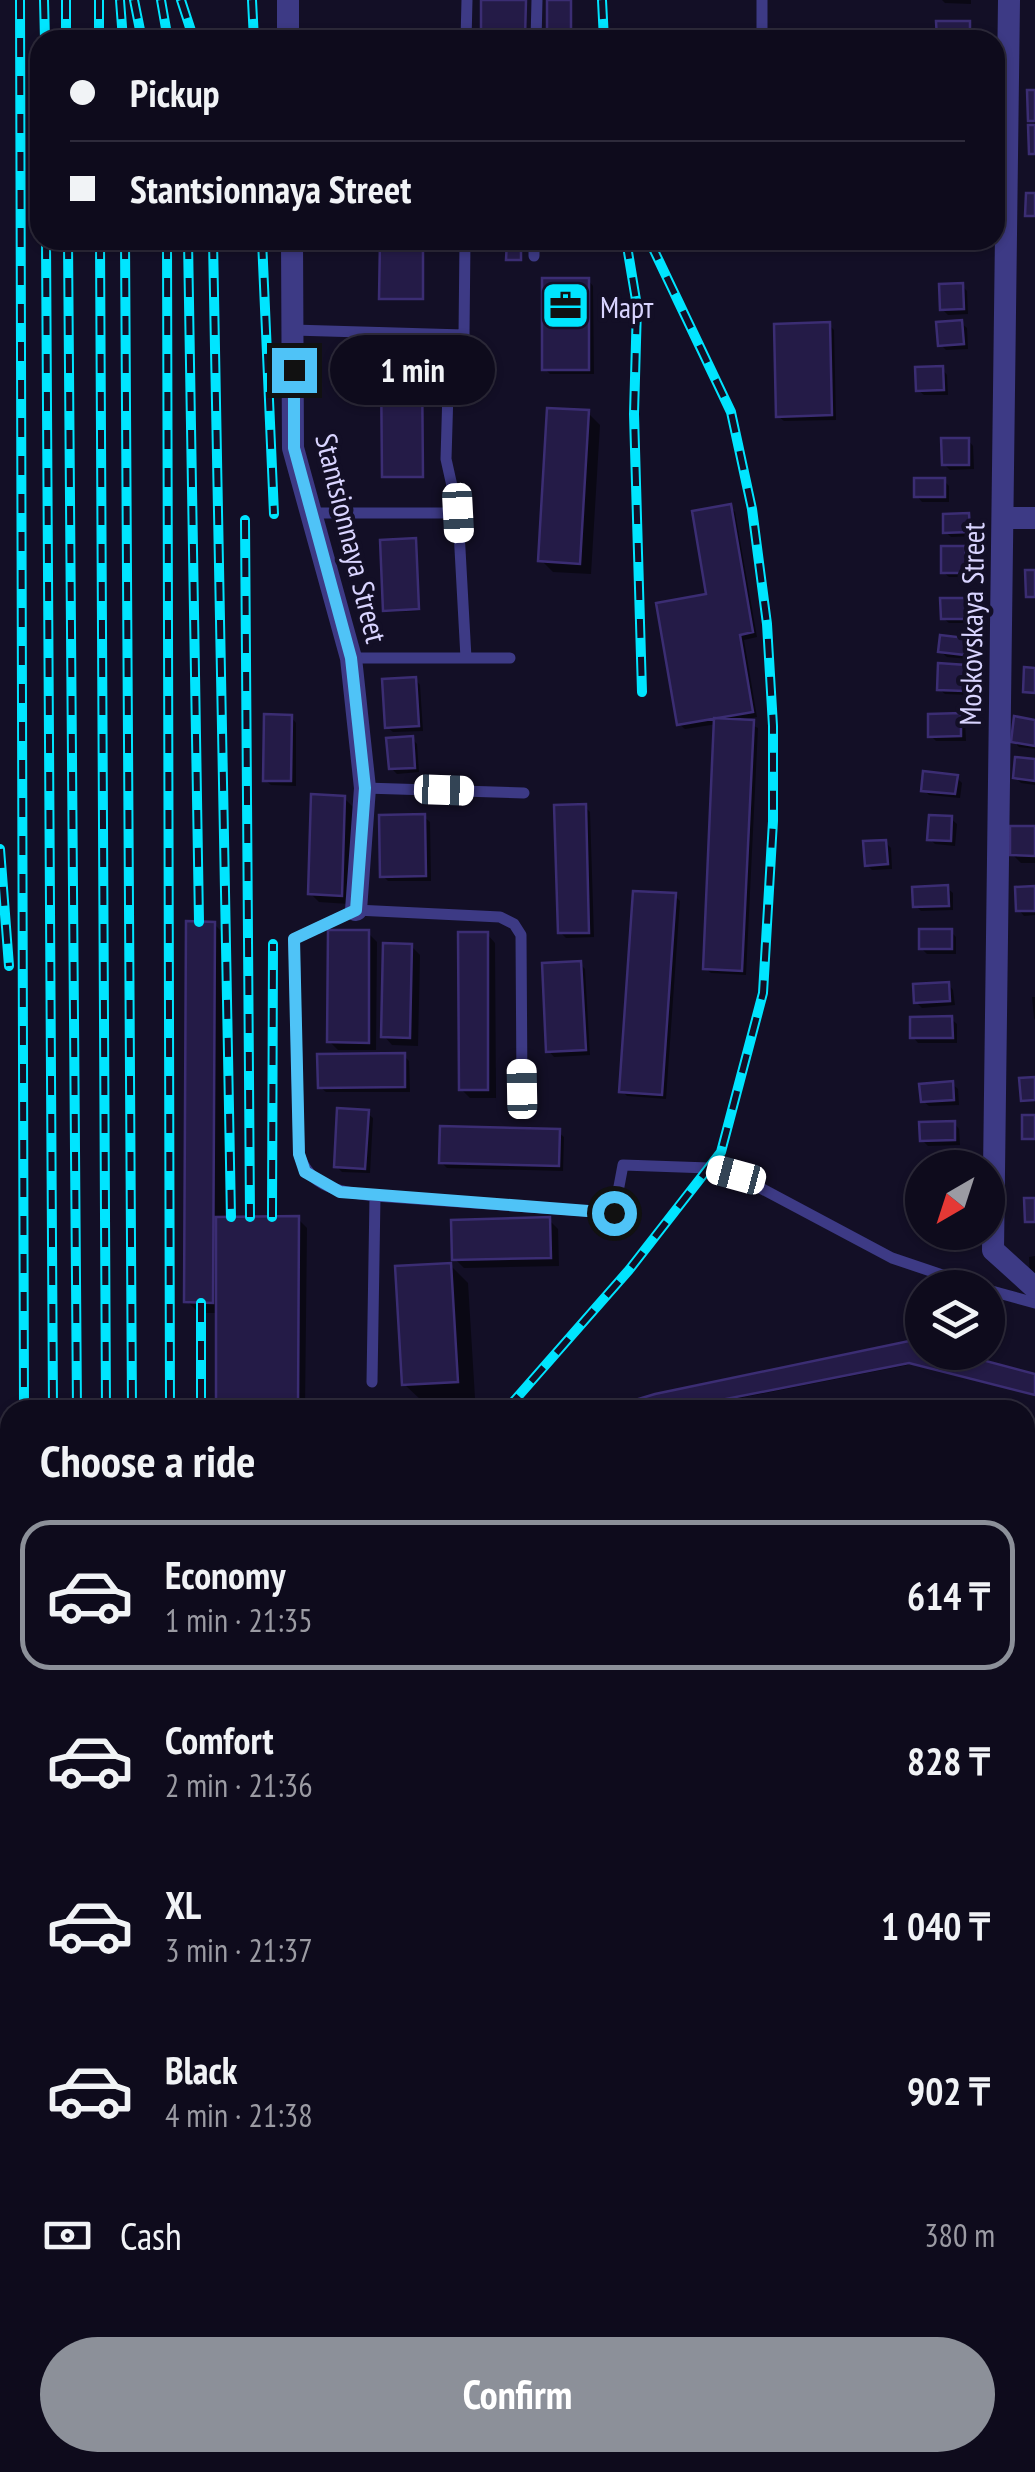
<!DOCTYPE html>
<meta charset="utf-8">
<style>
:root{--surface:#0e0b1c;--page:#171425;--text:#f1f3f6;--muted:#9b9ba3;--line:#2e2b3b;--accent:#8c9099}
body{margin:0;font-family:"PT Sans Narrow",sans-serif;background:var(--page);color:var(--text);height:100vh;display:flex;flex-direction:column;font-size:38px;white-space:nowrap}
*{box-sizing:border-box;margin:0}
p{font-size:32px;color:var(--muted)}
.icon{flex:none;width:55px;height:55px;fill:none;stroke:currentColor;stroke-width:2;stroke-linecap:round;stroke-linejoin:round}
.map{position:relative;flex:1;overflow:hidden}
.sheet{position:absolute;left:0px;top:1400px;width:1035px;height:1072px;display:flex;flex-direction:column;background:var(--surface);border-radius:30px 30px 0 0;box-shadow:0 2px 8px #0004,0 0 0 2px var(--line)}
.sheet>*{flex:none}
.hud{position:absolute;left:30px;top:30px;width:975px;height:220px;border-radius:30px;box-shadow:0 2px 8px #0004,0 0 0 2px var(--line);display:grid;align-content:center;height:220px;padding:0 40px;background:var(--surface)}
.needle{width:65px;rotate:219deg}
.fabs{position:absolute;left:905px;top:1150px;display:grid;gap:20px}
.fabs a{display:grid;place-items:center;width:100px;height:100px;border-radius:50%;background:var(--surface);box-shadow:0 2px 8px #0004,0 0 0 2px var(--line);font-size:50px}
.end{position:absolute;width:45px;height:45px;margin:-22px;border:12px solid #4fc3f7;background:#111;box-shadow:0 0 0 5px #111}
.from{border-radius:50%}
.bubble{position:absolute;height:70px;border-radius:35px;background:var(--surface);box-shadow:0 2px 8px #0004,0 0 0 2px var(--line);font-size:32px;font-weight:700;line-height:70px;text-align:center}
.car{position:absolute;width:30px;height:60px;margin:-30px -15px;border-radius:12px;box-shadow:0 0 8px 2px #0007;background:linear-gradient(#fff 24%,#345 0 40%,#fff 0 76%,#345 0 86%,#fff 0)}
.hud b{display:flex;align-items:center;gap:35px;height:95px;font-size:38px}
.hud b+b{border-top:2px solid var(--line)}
.hud i{width:25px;height:25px;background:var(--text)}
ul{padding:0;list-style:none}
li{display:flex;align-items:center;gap:30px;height:150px;margin:0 20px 15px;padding:0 20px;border:5px solid transparent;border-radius:30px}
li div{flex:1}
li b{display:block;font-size:38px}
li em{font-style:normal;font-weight:700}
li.active{border-color:var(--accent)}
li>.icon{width:90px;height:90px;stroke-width:1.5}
h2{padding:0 40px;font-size:45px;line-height:120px}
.pay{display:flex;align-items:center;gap:25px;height:110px;padding:0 40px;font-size:38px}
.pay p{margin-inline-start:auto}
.cta{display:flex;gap:20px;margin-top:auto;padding:20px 40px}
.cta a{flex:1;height:115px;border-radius:60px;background:var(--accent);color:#fff;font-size:40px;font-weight:700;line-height:115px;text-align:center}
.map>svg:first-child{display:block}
</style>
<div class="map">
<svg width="1035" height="2472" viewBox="0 0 1035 2472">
<rect width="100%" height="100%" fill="#130f26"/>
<path fill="#0007" d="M484,0H527L526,40L485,39Z
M942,0H971V4L945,3Z
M969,23L974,40H939Z
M382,240H424V300L381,298Z
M588,280L593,286L594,374H550L545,369Z
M962,286L967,291L968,314L948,315L942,309Z
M961,323L967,328L968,349L946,350L940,344Z
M829,325L834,330L836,420L784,421L778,416Z
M421,365L424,478H387L385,476Z
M942,369L947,375L948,395H924L918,390Z
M588,413L600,425L591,574L553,572L541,560Z
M968,440L973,446L974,469L950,470L944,464Z
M944,481L949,486V502H922L917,496Z
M730,507L735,512L757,637L744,640L757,717L740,720L758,728L746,975L711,973L705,968L717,724L685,729L679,724Z
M968,516L973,521L974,536L951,537L946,532Z
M415,541L420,611L387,612L385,610Z
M964,548L970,554V577H949L943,572Z
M967,600L972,606V623H949L943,618Z
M965,640L971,646L969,659L947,657L941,652Z
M965,667L970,673L969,695L945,694L939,689Z
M415,679L420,685L423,731L393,732L387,727Z
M960,716L965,721L966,741H936L931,736Z
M291,717L296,723V786L271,785L265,780Z
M1035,722V749L1019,747L1013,741Z
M412,739L417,744L419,772L397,774L391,768Z
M1035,762V785L1021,783L1015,777Z
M957,778L962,783L960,798L929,795L924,790Z
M344,798L353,807L349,904L319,902L310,893Z
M584,806L590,812L594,937L566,938L560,932Z
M424,817L430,822L431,881H388L383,876Z
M951,819L957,824L955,846L935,844L930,839Z
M1035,829V863H1021L1012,854Z
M885,842L891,848L892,869L872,870L867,865Z
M947,888L953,893V910L921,911L916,906Z
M1035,888V915L1024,916L1019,910Z
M675,896L680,901L666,1099L627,1096L622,1091Z
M214,924L226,936L225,1219H298L307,1228L305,1410H219L218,1313H199L187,1301Z
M951,932L956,937V954H927L921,948Z
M368,933L377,942L376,1050H338L329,1041Z
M487,934L495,943L496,1098H470L461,1089Z
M411,946L420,955L418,1046L392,1045L384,1036Z
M580,964L585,969L590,1055L554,1057L549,1051Z
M948,984L953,990L955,1005L922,1008L916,1002Z
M1032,997H1035V1020L1034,1018Z
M951,1019L957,1024V1043H918L913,1037Z
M404,1056L409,1061L410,1092H326L320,1087Z
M952,1084L958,1089L959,1105L929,1106L923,1101Z
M367,1113L373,1118L370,1173L342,1172L336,1166Z
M954,1123L959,1129L960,1145L928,1146L922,1140Z
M558,1132L564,1137L563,1171L447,1168L441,1162Z
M549,1220L558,1229L559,1266L464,1268L455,1259Z
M1035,1256V1282L1030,1278L1029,1257Z
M450,1265L468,1283L475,1398L422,1401L404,1384Z
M909,1344L922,1347V1352L1035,1377V1395L913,1364L679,1410H611Z
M1032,1528H1035V1554L1032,1552Z
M1035,2366V2385L1026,2373Z
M219,2462H296V2472H219Z
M425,2462H452L451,2468L428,2465Z
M711,2462H773L774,2472H712Z"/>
<path fill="#241b47" stroke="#3b2d73" stroke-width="2.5" d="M481,0H526L525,40L481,38Z
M547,0H571V40H547Z
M936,21H970V40H937Z
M1027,90H1035V121H1028Z
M1028,125H1035V154H1029Z
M1026,193H1035V216H1025Z
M380,240H423V299H379Z
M507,240H521V260H506Z
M542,278H589V370H542Z
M963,283L964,309L940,310L939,284Z
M962,320L964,344L938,346L936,322Z
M830,322L832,415L776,417L774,324Z
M422,362L423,477H382L381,363Z
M943,366L944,390L916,391L915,367Z
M547,408L589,410L580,564L538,561Z
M941,438H969V465H942Z
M914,478H945V497H914Z
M731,504L753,632L740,635L753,712L677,725L656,603L706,594L692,511Z
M969,513L970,532L943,533V514Z
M416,538L419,609L383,611L380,540Z
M941,546H965L966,573H941Z
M1025,570H1035V597H1026Z
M940,598H968V619H941Z
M940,635L966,638L965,655L938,652Z
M938,663L966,665L965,691L937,690Z
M1024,667L1035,668V693L1023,692Z
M416,677L419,726L385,728L382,679Z
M961,713V736L928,737V714Z
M264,714L292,715L291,781H263Z
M1014,716L1035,720V746L1011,742Z
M714,718L754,720L742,971L703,969Z
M413,736L415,768L389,769L386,738Z
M1015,757L1035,759V781L1013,778Z
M923,771L958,775L955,794L921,791Z
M311,794L345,796L342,896L308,894Z
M586,804L589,933H558L554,805Z
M425,814L426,876L380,877L379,815Z
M929,815L952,816L951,841L927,840Z
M1010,826H1035V856L1010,855Z
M886,840L888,864L865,866L863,841Z
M948,885L949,906L913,907L912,887Z
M1035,886V911H1016L1015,887Z
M633,891L676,893L662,1095L619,1092Z
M186,921L215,922L213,1303L184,1302Z
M919,929H952V949H919Z
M328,930H369V1043L327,1042Z
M458,932H488V1090H459Z
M383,943L412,944L410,1038L381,1037Z
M581,961L586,1050L546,1052L542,963Z
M949,982L950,1001L914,1003L913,984Z
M952,1016L953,1038H910V1017Z
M405,1053V1087L318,1088L317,1054Z
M1035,1077V1100L1021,1101L1019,1078Z
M953,1081L954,1100L921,1102L919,1084Z
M337,1108L369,1110L365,1169L334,1167Z
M1022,1115H1035V1139H1022Z
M955,1121V1140L920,1141L919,1122Z
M440,1126L560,1129L559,1166L439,1163Z
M1024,1198H1035V1222H1025Z
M299,1216L298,1410H216V1217Z
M550,1217L551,1258L452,1260L451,1220Z
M451,1263L458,1382L402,1385L395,1266Z
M909,1341L922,1345V1352H952L1035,1374V1395L909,1363L670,1410H602L655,1394Z
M1025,1430L1035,1431V1455L1025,1454Z
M1025,1868H1035V1901H1025Z
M1035,1982V2016L1025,2017V1983Z
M1035,2137V2187L1025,2188V2138Z
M217,2462H289L288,2472H217Z
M361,2462H393L392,2472H360Z
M709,2462H759L760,2472H710Z
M879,2462H964L949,2472H880L876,2465Z"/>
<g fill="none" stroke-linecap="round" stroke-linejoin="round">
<path stroke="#3d3a85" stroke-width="11" d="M762,0V40
M466,40L467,0
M536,40L537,0
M465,240L464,335L448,391L446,459L458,513L466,658
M534,256V240
M293,330L464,335
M308,513H458
M351,658H510
M365,788L524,793
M522,1089L521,935L514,924L500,917L356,910L294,939L299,1154C310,1189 342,1192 375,1196L614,1213L623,1165L709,1168L736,1175L892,1258L981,1288
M988,1290L1035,1303
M372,1382L375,1196
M402,2472L403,2462"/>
<path stroke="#3d3a85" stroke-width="22" d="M1009,0L993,1250L1035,1288
M288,40V0
M292,240L293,448L351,658L365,788L356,910
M1003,518H1035
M1025,1587H1035
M1025,1960L1035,1961
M1025,2276L1035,2275
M649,2472V2462"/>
<defs>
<path id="rail" d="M20,0L24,1410
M44,0L45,40
M66,0V40
M99,0V40
M120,0L123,40
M134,0L142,40
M161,0L168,40
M181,0L194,40
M252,0L254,40
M602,0L604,40
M46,240L53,1410
M68,240L77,1410
M100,240L106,1410
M125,240L132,1410
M167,240L170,1410
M188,240L199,922
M213,240L231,1217
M262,240L274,514
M626,240L637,306L634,414L642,692
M245,520L250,1217
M0,849L9,966
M272,1217L273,944
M201,1303V1410
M506,1410L629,1270L721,1152L763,993L773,821V726L767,624L752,509L731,412L649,240
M0,2143L4,2472
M85,2462V2472
M112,2462V2472
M138,2462V2472
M23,2472L24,2462
M164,2472L165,2462"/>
</defs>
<use href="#rail" stroke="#00e5ff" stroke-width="10"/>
<use href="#rail" stroke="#130f26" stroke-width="6" stroke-dasharray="19" stroke-linecap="butt"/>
</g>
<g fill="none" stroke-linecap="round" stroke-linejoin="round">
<path stroke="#4fc3f7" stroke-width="12" d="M294,370V448L351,658L365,788L356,910L294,939L299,1154L305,1172L340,1192L614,1213"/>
</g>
<defs>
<symbol id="office-square" viewBox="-11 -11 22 22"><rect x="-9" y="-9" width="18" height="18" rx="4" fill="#00e5ff" stroke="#130f26"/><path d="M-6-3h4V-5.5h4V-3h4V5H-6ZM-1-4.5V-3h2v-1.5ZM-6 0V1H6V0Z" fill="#111"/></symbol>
</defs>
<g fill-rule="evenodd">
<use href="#office-square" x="538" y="278" width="55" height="55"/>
</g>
<g text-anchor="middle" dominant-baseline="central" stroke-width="9" stroke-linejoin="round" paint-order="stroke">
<g font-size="30" fill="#d9d4ff" stroke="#130f26" text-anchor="start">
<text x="600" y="306">Март</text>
</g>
<g font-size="30" fill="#d9d4ff" stroke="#130f26">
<text transform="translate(352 538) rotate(76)">Stantsionnaya Street</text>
<text transform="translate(971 624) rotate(-89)">Moskovskaya Street</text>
</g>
</g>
</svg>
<div class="fabs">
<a><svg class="needle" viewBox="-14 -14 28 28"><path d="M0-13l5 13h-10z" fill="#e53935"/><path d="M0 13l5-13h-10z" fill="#9b9ba3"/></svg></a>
<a><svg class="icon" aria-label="layers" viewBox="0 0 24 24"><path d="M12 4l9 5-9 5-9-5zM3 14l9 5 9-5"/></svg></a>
</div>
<i class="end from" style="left:614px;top:1213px"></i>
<i class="end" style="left:294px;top:370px"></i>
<div class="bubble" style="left:330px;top:335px;width:165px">1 min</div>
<i class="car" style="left:458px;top:513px;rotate:177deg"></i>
<i class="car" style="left:444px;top:790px;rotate:92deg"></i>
<i class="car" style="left:522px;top:1089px;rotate:359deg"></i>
<i class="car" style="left:736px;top:1175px;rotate:285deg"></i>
<div class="hud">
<b><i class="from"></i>Pickup</b>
<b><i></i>Stantsionnaya Street</b>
</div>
<section class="sheet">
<h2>Choose a ride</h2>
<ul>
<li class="active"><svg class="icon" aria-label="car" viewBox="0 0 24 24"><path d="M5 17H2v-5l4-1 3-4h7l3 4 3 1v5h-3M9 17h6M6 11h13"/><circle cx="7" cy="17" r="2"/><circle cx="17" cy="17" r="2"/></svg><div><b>Economy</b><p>1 min · 21:35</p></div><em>614 ₸</em></li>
<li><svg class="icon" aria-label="car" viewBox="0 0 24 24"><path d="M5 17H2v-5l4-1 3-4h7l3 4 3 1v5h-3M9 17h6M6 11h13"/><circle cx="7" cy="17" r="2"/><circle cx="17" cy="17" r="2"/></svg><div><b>Comfort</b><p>2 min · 21:36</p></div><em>828 ₸</em></li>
<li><svg class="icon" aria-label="car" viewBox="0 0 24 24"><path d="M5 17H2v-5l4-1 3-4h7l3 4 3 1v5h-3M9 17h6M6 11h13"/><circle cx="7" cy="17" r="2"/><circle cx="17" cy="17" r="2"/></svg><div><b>XL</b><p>3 min · 21:37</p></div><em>1 040 ₸</em></li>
<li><svg class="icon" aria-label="car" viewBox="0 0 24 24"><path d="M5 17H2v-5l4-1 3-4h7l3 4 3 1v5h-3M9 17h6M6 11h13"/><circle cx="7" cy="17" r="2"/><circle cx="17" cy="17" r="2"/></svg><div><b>Black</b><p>4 min · 21:38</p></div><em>902 ₸</em></li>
</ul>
<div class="pay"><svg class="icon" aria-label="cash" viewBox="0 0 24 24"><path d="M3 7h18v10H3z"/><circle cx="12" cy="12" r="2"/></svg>Cash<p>380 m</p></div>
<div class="cta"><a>Confirm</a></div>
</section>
</div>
